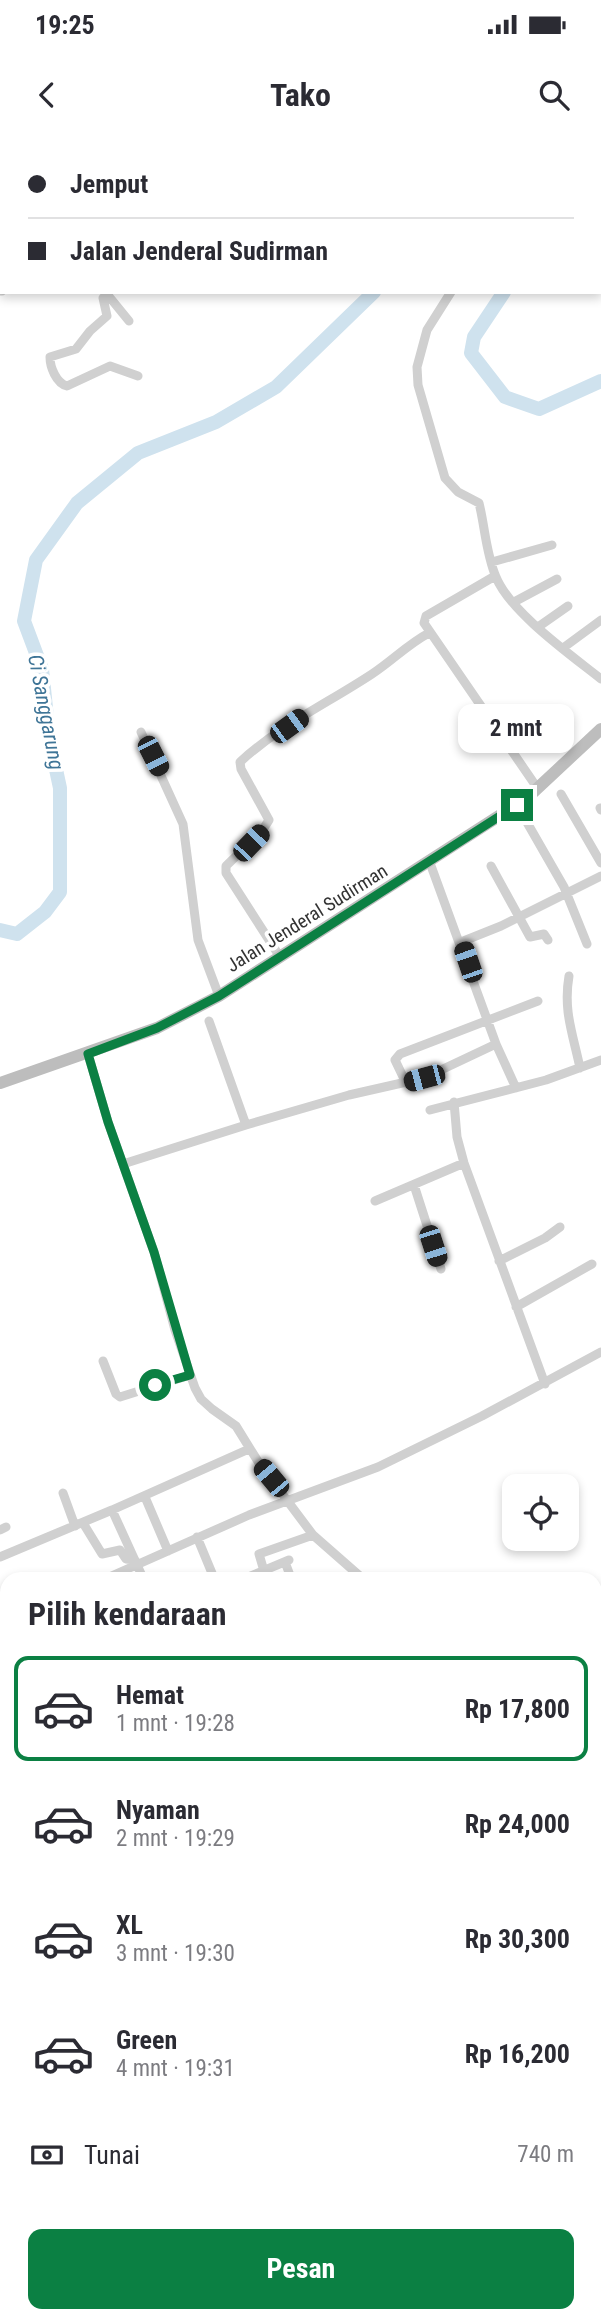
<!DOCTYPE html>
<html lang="id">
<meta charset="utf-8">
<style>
:root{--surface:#fff;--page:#f2f2f3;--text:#2b2b33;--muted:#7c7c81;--line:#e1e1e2;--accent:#0b8043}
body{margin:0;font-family:"Roboto Condensed",sans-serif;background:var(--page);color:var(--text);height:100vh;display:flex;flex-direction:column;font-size:26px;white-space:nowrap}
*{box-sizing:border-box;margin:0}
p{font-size:23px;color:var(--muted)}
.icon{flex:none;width:38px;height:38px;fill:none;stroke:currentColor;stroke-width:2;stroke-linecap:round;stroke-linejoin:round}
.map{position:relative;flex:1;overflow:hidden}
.panel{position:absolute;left:0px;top:1432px;width:602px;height:751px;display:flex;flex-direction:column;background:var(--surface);border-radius:21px 21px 0 0;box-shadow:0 4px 10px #0003}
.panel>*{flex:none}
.banner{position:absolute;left:0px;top:0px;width:602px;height:154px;box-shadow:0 4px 10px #0003;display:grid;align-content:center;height:154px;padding:0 28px;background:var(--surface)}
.buttons{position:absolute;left:502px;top:1334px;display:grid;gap:14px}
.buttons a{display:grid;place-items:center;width:77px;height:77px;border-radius:14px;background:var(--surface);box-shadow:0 4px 10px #0003;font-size:35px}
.end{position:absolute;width:32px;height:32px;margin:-16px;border:9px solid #0b8043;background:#fff;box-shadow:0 0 0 4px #fff}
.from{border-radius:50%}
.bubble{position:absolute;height:49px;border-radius:14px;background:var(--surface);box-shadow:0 4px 10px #0003;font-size:23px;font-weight:700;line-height:49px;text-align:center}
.car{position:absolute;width:21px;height:42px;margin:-21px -10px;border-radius:9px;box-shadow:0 0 5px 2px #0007;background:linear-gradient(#222 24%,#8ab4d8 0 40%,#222 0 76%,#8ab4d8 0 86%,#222 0)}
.banner b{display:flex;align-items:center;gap:24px;height:66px;font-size:26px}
.banner b+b{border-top:2px solid var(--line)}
.banner i{width:18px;height:18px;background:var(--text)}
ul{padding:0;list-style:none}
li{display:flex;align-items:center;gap:21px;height:105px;margin:0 14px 10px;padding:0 14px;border:4px solid transparent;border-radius:14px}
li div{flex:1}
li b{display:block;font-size:26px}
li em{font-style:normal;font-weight:700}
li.active{border-color:var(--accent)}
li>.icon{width:63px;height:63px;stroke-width:1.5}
h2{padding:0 28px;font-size:32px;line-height:84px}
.pay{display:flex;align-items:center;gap:18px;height:77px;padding:0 28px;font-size:26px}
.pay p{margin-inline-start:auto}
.primary-button{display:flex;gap:14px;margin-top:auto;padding:14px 28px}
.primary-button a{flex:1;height:80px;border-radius:14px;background:var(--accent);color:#fff;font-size:28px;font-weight:700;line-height:80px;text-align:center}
.status{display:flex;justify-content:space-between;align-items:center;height:49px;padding:0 35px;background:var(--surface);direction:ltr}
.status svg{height:19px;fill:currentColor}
header{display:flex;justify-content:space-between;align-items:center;height:91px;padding:0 28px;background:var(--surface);font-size:32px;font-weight:700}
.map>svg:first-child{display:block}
</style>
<div class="status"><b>19:25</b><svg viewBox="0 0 49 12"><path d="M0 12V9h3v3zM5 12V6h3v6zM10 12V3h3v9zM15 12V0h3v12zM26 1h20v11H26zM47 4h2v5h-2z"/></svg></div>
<header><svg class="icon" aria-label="back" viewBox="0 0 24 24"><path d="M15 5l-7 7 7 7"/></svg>Tako<svg class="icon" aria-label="search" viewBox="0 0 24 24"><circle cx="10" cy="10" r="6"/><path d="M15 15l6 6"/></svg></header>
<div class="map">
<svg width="601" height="2182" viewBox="0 0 601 2182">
<rect width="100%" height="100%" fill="#fff"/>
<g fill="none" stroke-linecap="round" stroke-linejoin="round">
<path stroke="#cfe2ee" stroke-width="14" d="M504,152L474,197L471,213L505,257L539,269L601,241
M0,790L17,794L45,772L60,752V648L49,597L42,529L24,481L36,420L77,363L138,313L216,282L276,247L374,152"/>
<path stroke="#d0d0d0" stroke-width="9" d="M84,0V2
M243,2L245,0
M0,151H2
M109,152L107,154L129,181
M451,152L427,190L417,227L418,245L445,338L458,352L479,363C485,387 486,414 496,437C510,472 571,515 601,539
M107,154L103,158L107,176L90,191L76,209L50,217C50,227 56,243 67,246L110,226L138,236
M492,422L552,405
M495,436L426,476L424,483L538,649
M514,462L557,439
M538,487L568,466
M563,508L601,480
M141,592L183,684L198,800L219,856
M561,654L601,723
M517,665L564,747L587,804
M600,668L601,670
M430,723L496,904L516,948
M491,726L530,797L544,794L548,800
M461,802L501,786L601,736
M280,817L226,733V726L262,691L269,680L241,629L240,622C279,586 328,563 372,534C392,521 408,504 429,493
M569,836C563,871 573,894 580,928
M88,914L108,982L154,1112L175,1190L195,1248L201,1259L212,1269L236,1286L259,1323L313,1395L362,1438
M406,943L395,920L400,914L538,861
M454,962L457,997L464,1023L545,1244
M430,970L546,940L601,920
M246,985L349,955L424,938L496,904
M123,1024L246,985L209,881
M414,1045L441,1129
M375,1061L464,1023
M499,1121L545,1098L560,1087
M516,1167L592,1124
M103,1221L116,1254L120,1257L190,1235
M63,1353L75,1386
M145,1357L168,1411
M83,1383L102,1414L120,1410L126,1419L135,1420
M0,1390L6,1387
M197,1397L214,1438
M0,1417L112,1370
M285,1422L291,1438
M264,1431L259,1414L313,1395
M107,1438L249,1375L378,1327L482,1276L601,1212
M143,1438L112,1370L249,1309
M246,1438L289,1420
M344,1438L357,1434
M0,1485L7,1482
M0,1554L7,1553
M0,1587L7,1612"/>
<path stroke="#bdbdbd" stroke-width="12" d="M0,943L157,888L219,856L527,658L601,589"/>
</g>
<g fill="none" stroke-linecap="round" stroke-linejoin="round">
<path stroke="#0b8043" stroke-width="9" d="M155,1245L190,1235L154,1112L108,982L88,914L157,888L219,856L517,665"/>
</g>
<g text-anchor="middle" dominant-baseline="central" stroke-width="7" stroke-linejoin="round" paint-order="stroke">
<g font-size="19" fill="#333" stroke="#fff">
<text transform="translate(307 778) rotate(-32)">Jalan Jenderal Sudirman</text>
</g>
<g font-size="21" font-style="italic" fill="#3f7597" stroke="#fff">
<text transform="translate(46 572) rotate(79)">Ci Sanggarung</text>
</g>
</g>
</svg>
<div class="buttons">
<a><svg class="icon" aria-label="locate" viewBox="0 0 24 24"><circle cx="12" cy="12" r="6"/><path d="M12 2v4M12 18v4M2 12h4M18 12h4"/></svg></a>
</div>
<i class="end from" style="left:155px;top:1245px"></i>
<i class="end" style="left:517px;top:665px"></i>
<div class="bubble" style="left:458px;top:564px;width:116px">2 mnt</div>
<i class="car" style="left:289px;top:586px;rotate:54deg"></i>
<i class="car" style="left:153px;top:616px;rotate:153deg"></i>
<i class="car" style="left:251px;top:703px;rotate:44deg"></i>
<i class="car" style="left:468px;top:822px;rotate:341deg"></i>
<i class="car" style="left:424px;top:938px;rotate:255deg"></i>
<i class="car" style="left:433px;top:1106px;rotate:162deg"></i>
<i class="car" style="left:271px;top:1338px;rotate:320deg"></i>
<div class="banner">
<b><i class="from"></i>Jemput</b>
<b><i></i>Jalan Jenderal Sudirman</b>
</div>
<section class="panel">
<h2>Pilih kendaraan</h2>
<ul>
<li class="active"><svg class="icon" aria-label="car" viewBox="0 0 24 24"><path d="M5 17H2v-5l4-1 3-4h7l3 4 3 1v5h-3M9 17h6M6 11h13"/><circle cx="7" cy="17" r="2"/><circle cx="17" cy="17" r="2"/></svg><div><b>Hemat</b><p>1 mnt · 19:28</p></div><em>Rp 17,800</em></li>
<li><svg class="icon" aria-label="car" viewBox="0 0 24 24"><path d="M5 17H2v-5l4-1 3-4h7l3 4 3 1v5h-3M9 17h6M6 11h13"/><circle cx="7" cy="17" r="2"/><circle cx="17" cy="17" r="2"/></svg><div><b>Nyaman</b><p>2 mnt · 19:29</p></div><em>Rp 24,000</em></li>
<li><svg class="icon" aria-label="car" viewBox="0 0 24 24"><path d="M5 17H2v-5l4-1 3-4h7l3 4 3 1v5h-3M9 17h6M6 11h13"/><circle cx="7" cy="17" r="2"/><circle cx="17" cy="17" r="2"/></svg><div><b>XL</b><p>3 mnt · 19:30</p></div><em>Rp 30,300</em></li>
<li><svg class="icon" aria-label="car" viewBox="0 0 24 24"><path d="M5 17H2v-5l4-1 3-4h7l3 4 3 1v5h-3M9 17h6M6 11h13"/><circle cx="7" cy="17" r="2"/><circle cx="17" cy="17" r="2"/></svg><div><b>Green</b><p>4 mnt · 19:31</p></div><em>Rp 16,200</em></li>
</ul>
<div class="pay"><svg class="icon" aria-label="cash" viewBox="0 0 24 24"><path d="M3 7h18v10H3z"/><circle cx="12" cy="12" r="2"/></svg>Tunai<p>740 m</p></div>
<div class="primary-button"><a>Pesan</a></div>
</section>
</div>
